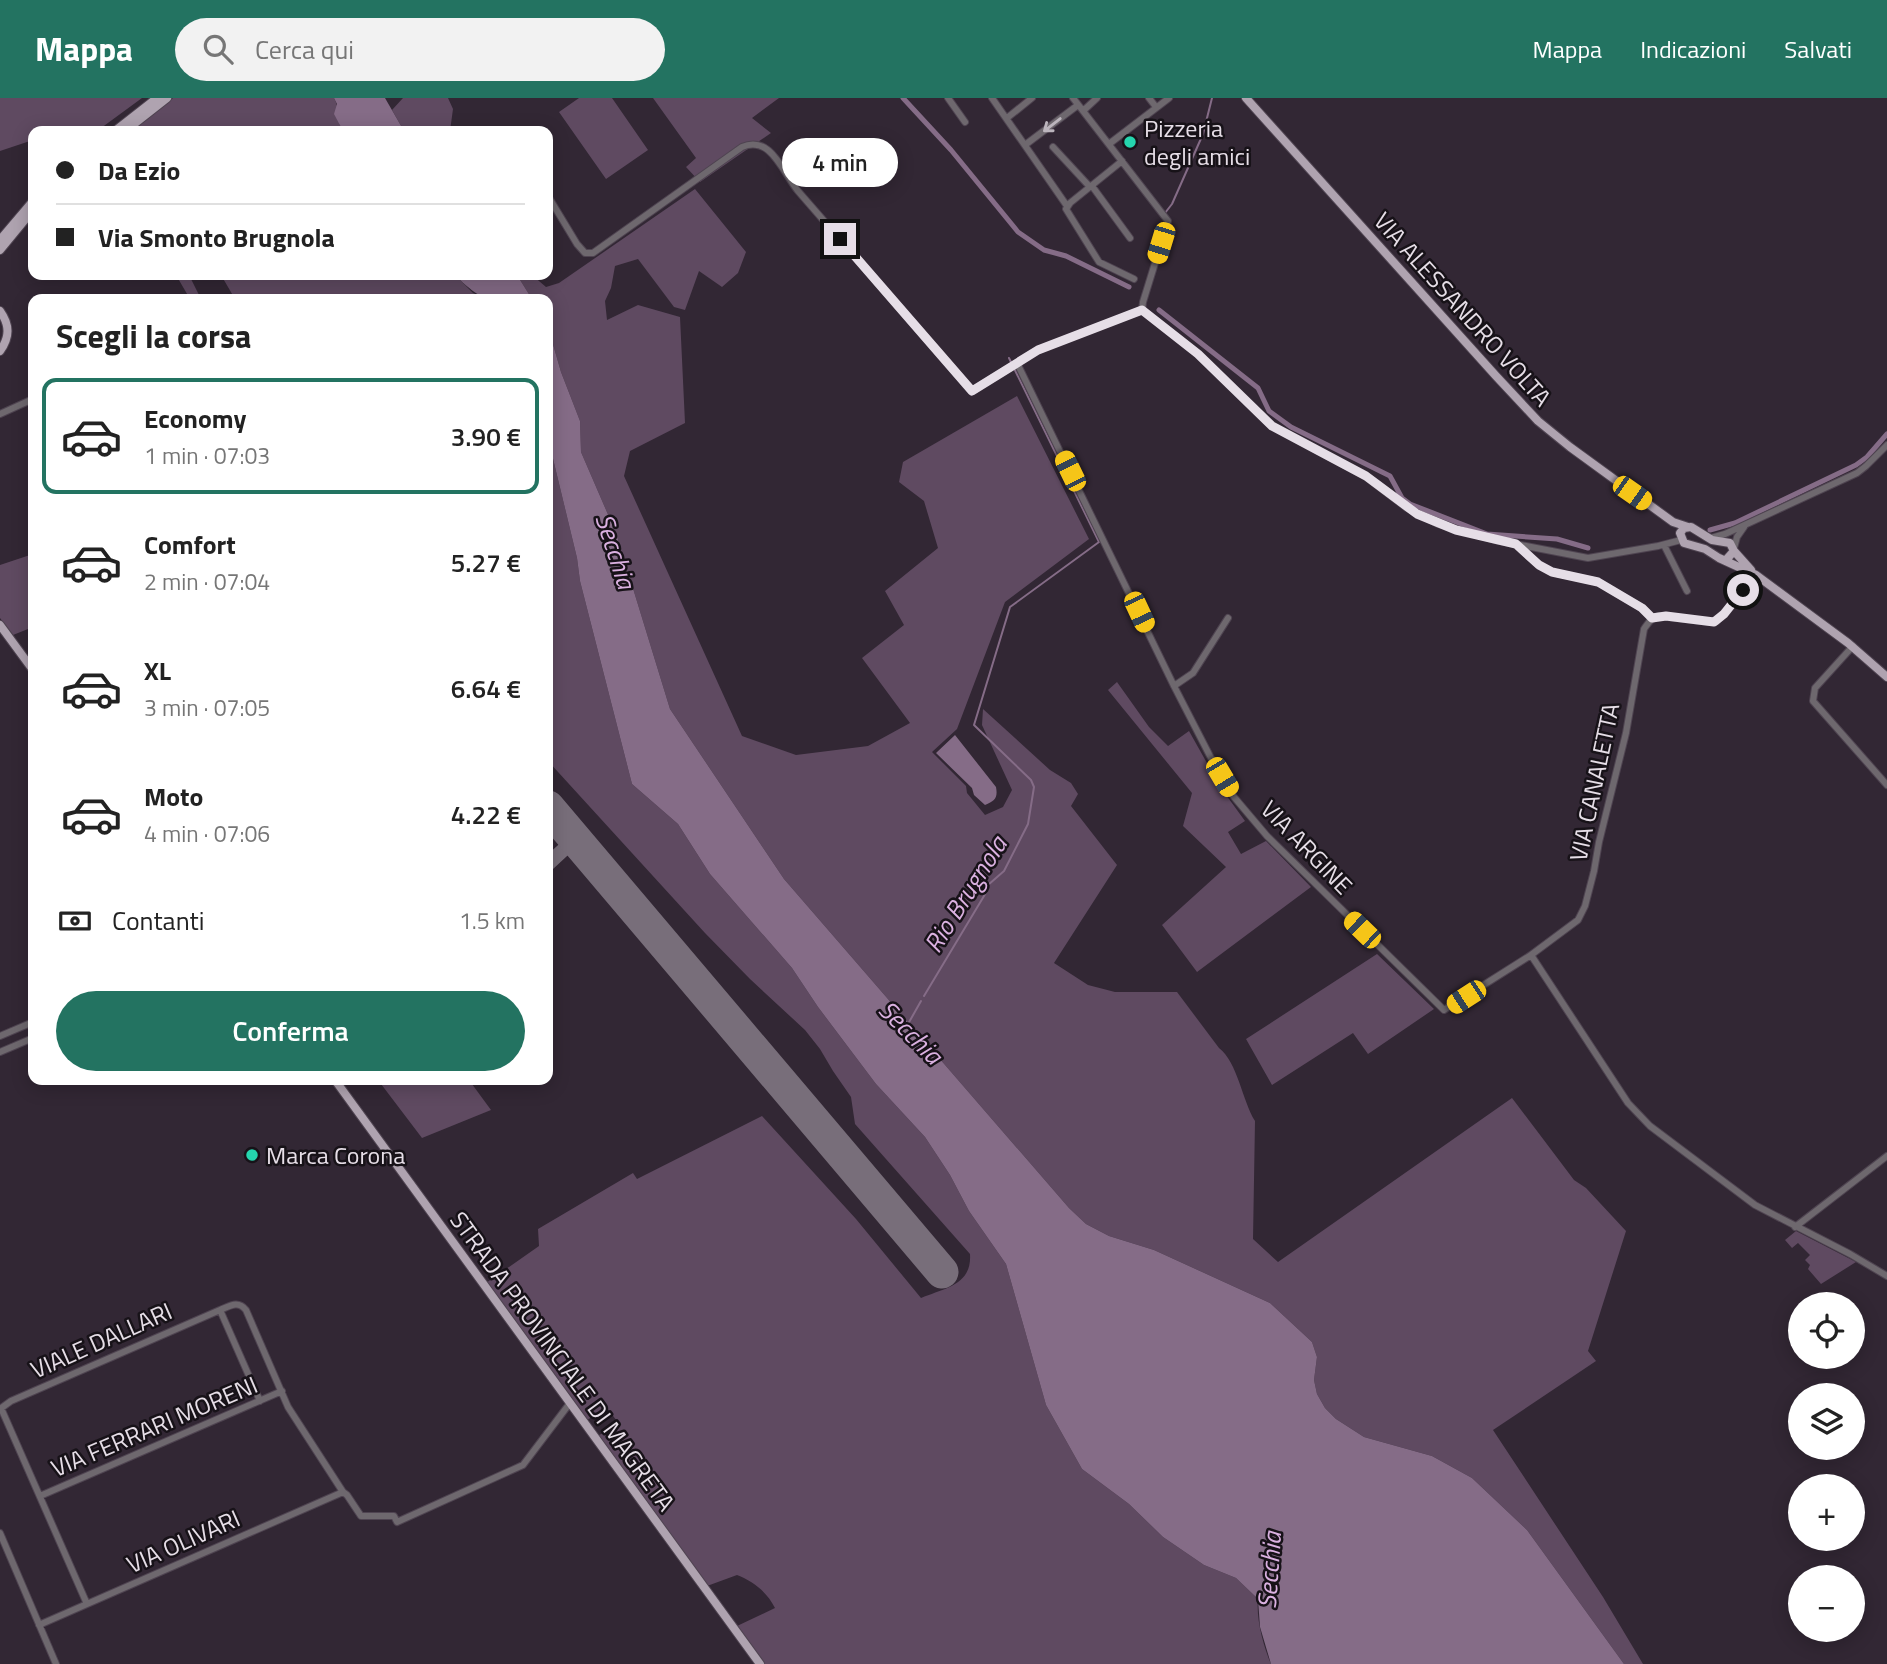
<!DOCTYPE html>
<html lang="it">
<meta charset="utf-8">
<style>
:root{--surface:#fff;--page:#f2f2f2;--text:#222;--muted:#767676;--line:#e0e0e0;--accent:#237361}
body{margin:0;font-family:"Titillium Web",sans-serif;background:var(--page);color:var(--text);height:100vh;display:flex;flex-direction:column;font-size:26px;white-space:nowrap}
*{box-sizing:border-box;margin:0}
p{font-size:23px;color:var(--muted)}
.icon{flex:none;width:38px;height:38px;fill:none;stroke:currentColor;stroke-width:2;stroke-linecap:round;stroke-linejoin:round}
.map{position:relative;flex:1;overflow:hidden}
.sheet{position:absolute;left:28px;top:196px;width:525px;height:791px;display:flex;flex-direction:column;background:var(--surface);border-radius:14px;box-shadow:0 4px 18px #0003}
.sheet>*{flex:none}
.banner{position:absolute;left:28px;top:28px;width:525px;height:154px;border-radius:14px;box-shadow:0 4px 18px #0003;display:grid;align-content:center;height:154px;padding:0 28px;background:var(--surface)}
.buttons{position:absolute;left:1788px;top:1194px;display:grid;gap:14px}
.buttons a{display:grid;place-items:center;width:77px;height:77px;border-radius:50%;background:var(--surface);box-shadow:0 4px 18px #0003;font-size:35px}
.end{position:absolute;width:32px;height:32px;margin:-16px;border:9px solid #e6dee7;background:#111;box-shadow:0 0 0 4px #111}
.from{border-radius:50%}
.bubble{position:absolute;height:49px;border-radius:24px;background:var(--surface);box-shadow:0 4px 18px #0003;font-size:23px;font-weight:600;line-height:49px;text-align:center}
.car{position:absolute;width:21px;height:42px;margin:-21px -10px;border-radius:9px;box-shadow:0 0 5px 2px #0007;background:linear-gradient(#f5c518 24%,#345 0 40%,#f5c518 0 76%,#345 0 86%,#f5c518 0)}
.banner b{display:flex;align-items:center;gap:24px;height:66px;font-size:26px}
.banner b+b{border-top:2px solid var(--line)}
.banner i{width:18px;height:18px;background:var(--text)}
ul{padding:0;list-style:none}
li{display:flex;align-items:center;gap:21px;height:116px;margin:0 14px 10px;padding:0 14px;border:4px solid transparent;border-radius:14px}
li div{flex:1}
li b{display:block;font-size:26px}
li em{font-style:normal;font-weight:600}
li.selected{border-color:var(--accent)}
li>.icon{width:63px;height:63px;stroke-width:1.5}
h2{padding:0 28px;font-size:32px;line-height:84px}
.pay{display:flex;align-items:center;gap:18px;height:77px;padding:0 28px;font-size:26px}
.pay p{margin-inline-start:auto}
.action{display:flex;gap:14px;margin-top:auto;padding:14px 28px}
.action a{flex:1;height:80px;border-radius:42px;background:var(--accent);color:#fff;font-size:28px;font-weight:600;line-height:80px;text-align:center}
header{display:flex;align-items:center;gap:42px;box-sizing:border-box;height:98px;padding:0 35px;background:var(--accent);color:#fff}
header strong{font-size:33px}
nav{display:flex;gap:38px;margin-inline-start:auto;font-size:24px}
.search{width:490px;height:63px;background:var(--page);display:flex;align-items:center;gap:18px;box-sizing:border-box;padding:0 24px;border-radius:38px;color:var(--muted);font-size:26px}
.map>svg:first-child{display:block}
</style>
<header>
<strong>Mappa</strong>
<div class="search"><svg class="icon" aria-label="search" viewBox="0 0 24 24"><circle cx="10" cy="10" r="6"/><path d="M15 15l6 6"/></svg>Cerca qui</div>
<nav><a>Mappa</a><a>Indicazioni</a><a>Salvati</a></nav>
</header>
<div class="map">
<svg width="1887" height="1566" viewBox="0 0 1887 1566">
<rect width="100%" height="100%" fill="#322734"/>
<path fill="#5f4a61" d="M0,0H142L97,33H33V42L0,53Z
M173,0H334C340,10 336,24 343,33H132Z
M403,0H448L453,11L450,33H404L392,12Z
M579,0H612L648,52L606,81L559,14Z
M653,0H779L752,20L771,35L700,84L686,69L696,60Z
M695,91L746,154L738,175L722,189L699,173L685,212L674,209L638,161L615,168L611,190L605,203L607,222L638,207L680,219L685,325L630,353L624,378L742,638L796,657L868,648L910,625L862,560L904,527L885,493L938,450L924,403L899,384L903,364L1017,298L1089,441L1005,504L957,631L932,654L966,688L967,695L985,717L1003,709L1012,692L982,627L983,611L1050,672L1071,685L1078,696L1071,708L1117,767L1054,865L1088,887L1115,894H1177L1219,950C1238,965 1242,1002 1255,1023L1253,1141L1278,1164L1512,1000L1574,1082L1586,1090L1626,1133L1588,1253L1596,1263L1493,1332L1603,1499L1643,1566H1624L1527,1432L1472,1380L1432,1358L1364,1339L1336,1321L1325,1310L1317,1296L1314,1282L1317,1259L1312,1244L1270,1205L1154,1152L1109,1138L1086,1126L1069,1110L784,781L670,611L616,435L581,354L580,323L561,274L548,229V201H532L517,177H532L546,189L559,185Z
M176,177H189L201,201H190Z
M221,177H455L473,195L486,201H235Z
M548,340L577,460L580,483L632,686L678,726L710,776L792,870L818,909L876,986L925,1039L950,1077L969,1113L1006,1166L1046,1307L1082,1371L1129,1406L1163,1439L1204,1467L1236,1480L1258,1501C1256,1521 1263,1547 1271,1566H764L737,1528L775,1510C767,1494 753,1483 737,1477L707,1488L597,1338L620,1327L607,1310L587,1322L486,1185L539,1148L538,1131L633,1075L637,1081L762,1018L856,1121L921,1200C945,1190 972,1187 970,1156L855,1026L851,999L833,973L820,951L805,932L750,881L705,835L548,663Z
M33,456V529L13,537L0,520V467Z
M1117,584L1149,629L1168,648L1189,633L1221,690L1245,723L1228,734L1241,756L1266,743L1311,789L1197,874L1162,827L1226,769L1183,728L1192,695L1108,592Z
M1377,856L1434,911L1368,956L1353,935L1272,987L1246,941Z
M378,982H469L491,1012L422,1040Z
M1796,1133L1856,1164L1821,1186L1808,1171L1810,1167L1805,1162L1810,1157L1798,1145L1792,1150L1785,1142Z"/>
<path fill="#856c87" d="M334,0H385L404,33H343L334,16L337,6Z
M455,177H517L532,201C490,201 486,208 455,177Z
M548,229L561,274L580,323L581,354L616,435L670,611L784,781L1069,1110L1086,1126L1109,1138L1154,1152L1270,1205L1312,1244L1317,1259L1314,1282L1317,1296L1325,1310L1336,1321L1364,1339L1432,1358L1472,1380L1527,1432L1624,1566H1271L1260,1529L1258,1501L1236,1480L1204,1467L1163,1439L1129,1406L1082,1371L1046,1307L1006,1166L969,1113L950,1077L925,1039L876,986L818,909L792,870L710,776L678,726L632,686L580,483L577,460L548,340Z
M955,637L996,689C998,700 995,703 985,707L974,697L972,690L936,655Z"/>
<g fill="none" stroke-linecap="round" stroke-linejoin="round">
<path stroke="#856c87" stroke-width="2" d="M1165,115L1172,106L1203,36L1212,0
M924,898L987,793L988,787L1004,773L1028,726L1034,689L1031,682L974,627L1010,509L1099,444L1009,260
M908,926L921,903"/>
<path stroke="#856c87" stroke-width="5" d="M903,0L951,52L1018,134L1044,152L1066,158L1129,189
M1159,212L1258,290L1269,313L1291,329L1390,378L1402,400L1410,406L1487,436L1557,441L1588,450
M1710,432L1735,425L1856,367L1867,359L1887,336"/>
<path stroke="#786e7a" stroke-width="14" d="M548,766L575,741"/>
<path stroke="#786e7a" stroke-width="33" d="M548,709L942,1174"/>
<defs>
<path id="minor" d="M948,0L965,24
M992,0L1067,108
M1073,0L1168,123L1143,204L1142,212
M1149,0L1156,9
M1083,13L1097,0
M1007,20L1032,0
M1109,46L1169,0
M1025,47L1078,7
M1053,49L1090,89
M1122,63L1070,105L1066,111L1099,164L1134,181
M1092,88L1130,140
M548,98L577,146L585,155H593L742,49C771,36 783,75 798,93L972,293L1038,252L1142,212
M1142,212L1198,256L1272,328L1365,378L1407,410L1438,426L1495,442L1588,460L1658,448L1681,442
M1017,265L1174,588L1211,660L1234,699L1267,738L1444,912L1531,857L1578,822L1585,808L1594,773L1599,744L1626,635L1644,531C1649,524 1651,520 1659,518L1711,524L1717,523L1756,477
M0,316L33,301
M1711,440L1725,436L1857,375L1866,368L1887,347
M1664,447L1687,493
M1517,448L1539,467L1552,474L1598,484L1642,510L1652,520
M1734,450L1737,439L1744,429
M1853,548L1815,590L1813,603L1887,687
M1174,588L1193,575L1228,520
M1531,857L1628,1005L1650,1028L1755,1107L1850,1156L1887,1178
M0,938L33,924
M0,954L33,940
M1795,1129L1887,1058
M220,1212L260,1303
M1,1310L87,1506
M0,1311L11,1303L220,1212C230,1208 238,1202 246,1212L288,1309L343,1394L347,1397L361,1418H394L397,1424L523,1367L570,1305
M40,1398L282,1293
M0,1435L56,1566
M39,1527L343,1394"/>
<path id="major" d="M1246,0L1496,278L1538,323L1570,349L1673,424L1688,429
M115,33L157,0
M125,33L167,0
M0,142L33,103
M0,152L33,112
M0,213C10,227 10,239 0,253
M1734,453L1751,472
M1726,462L1734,453L1730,445L1712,442L1691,429L1684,430L1680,435L1684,445L1705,451L1719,460L1756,477L1848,545L1887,579
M0,527L33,572
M335,982L760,1566"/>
</defs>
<use href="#minor" stroke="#4f4451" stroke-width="8"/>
<use href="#major" stroke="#4f4451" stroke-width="10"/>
<use href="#minor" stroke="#6e686e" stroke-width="6"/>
<use href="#major" stroke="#afa3b0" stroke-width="8"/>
</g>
<defs><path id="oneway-shaft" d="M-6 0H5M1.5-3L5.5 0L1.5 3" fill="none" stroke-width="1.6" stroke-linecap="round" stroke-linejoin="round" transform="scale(1.75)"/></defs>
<use stroke="#bcb5bd" href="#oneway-shaft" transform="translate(1052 27) rotate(142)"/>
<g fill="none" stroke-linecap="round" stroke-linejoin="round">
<path stroke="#e6dee7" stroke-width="9" d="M840,141L972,293L1038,252L1142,212L1198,256L1272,328L1366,378L1417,416L1456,432L1516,446L1539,467L1552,474L1598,484L1642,510L1652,520L1666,518L1714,524L1724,516L1743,492"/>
</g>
<g fill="#25d5ae" stroke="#171218" stroke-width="2.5">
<circle cx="1130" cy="44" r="7"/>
<circle cx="252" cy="1057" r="7"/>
</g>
<g text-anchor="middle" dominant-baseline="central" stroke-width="5" stroke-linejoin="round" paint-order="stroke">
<g font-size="24" fill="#e6dee7" stroke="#171218" text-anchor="start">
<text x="1144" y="30">Pizzeria<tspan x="1144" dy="28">degli amici</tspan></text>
<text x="266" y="1057">Marca Corona</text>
</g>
<g font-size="24" fill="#e6dee7" stroke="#171218">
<text transform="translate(1463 211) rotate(48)">VIA ALESSANDRO VOLTA</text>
<text transform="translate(1594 684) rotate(-78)">VIA CANALETTA</text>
<text transform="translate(1307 749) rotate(46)">VIA ARGINE</text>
<text transform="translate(101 1242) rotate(-24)">VIALE DALLARI</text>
<text transform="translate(563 1263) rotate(54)">STRADA PROVINCIALE DI MAGRETA</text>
<text transform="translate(154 1328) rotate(-23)">VIA FERRARI MORENI</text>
<text transform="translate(183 1443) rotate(-24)">VIA OLIVARI</text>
</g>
<g font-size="26" font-style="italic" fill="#dbb1e1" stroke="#171218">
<text transform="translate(616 453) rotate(72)">Secchia</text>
<text transform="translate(965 796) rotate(-58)">Rio Brugnola</text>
<text transform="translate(911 934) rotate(45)">Secchia</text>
<text transform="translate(1269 1472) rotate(-86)">Secchia</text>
</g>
</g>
</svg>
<div class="buttons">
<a><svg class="icon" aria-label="locate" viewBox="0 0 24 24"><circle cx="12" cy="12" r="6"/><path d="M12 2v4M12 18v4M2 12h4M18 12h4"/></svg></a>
<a><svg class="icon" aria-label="layers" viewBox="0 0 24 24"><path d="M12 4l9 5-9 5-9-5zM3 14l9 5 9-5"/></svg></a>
<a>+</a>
<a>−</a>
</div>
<i class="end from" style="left:1743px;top:492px"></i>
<i class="end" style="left:840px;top:141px"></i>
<div class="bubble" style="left:782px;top:40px;width:116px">4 min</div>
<i class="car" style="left:1161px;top:145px;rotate:197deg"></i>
<i class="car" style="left:1070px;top:373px;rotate:334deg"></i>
<i class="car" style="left:1632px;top:395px;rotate:125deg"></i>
<i class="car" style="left:1139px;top:514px;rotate:155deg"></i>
<i class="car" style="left:1222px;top:679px;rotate:149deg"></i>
<i class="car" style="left:1362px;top:832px;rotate:314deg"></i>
<i class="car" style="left:1466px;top:899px;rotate:237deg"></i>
<div class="banner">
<b><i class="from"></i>Da Ezio</b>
<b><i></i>Via Smonto Brugnola</b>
</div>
<section class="sheet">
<h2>Scegli la corsa</h2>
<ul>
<li class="selected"><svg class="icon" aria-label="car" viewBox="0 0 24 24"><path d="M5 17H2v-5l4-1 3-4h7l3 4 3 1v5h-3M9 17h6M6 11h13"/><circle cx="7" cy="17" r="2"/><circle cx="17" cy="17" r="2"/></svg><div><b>Economy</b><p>1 min · 07:03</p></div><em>3.90 €</em></li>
<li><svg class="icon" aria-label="car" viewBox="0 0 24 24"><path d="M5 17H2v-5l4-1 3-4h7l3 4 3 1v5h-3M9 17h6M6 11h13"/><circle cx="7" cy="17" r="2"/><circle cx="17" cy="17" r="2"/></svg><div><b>Comfort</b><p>2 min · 07:04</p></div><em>5.27 €</em></li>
<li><svg class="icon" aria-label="car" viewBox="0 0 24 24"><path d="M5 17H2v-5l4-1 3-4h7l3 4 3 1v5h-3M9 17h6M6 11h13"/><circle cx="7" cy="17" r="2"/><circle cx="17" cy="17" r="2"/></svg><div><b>XL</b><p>3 min · 07:05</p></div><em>6.64 €</em></li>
<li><svg class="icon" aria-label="car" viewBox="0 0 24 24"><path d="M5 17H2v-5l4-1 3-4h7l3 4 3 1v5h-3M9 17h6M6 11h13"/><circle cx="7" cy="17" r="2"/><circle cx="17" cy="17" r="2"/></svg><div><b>Moto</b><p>4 min · 07:06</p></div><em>4.22 €</em></li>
</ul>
<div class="pay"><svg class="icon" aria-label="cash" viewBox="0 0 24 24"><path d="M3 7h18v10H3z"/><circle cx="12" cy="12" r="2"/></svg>Contanti<p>1.5 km</p></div>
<div class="action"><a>Conferma</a></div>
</section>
</div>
